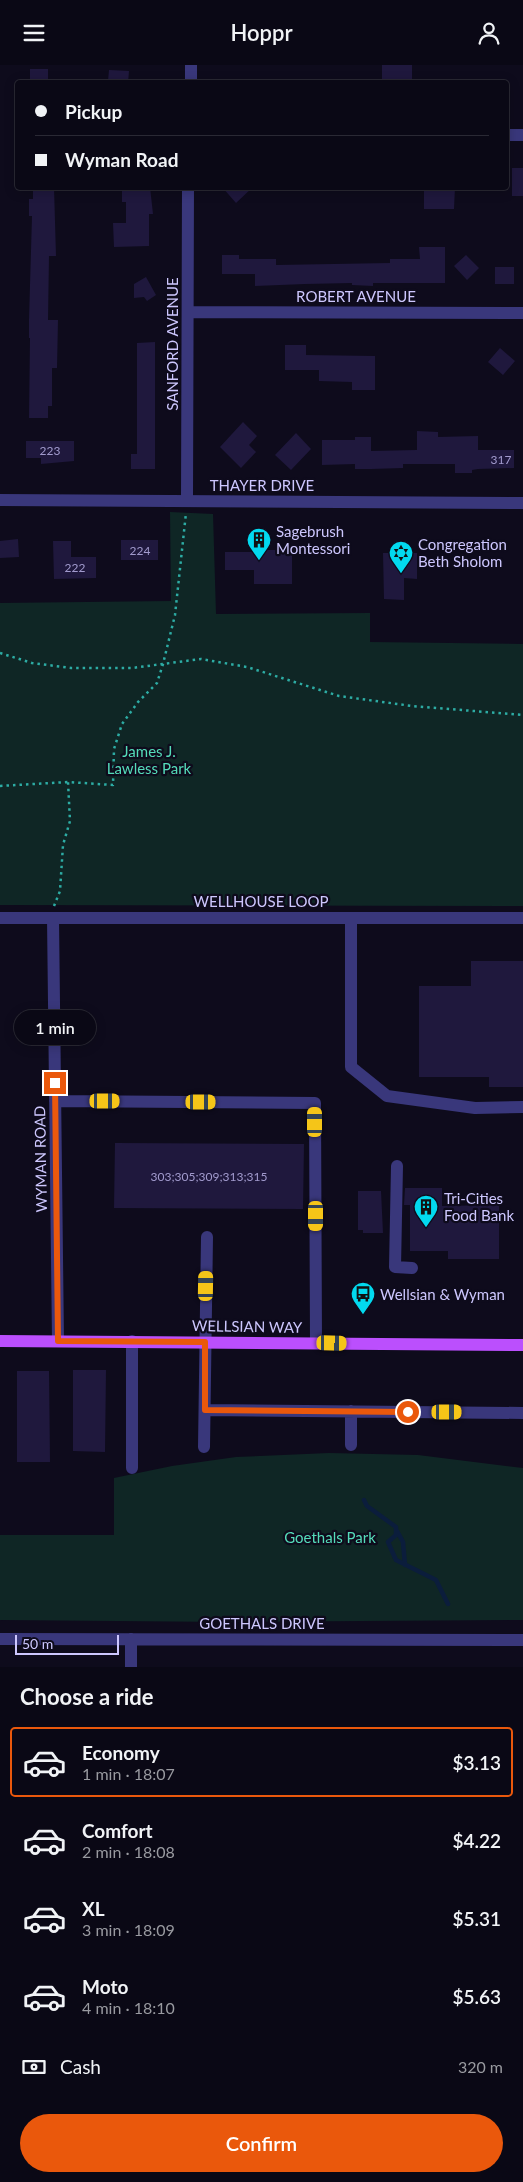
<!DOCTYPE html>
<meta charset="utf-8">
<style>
:root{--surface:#0a0815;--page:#13111e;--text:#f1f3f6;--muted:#999aa0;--line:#2a2934;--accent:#ea580c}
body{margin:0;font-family:Lato,sans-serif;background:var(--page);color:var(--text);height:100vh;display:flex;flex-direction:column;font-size:19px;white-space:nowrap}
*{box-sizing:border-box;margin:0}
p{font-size:16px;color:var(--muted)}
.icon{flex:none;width:28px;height:28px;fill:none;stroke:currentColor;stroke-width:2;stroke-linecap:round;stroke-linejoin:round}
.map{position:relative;height:1602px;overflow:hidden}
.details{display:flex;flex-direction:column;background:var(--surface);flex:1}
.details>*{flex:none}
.guide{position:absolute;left:15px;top:15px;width:494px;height:110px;border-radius:5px;box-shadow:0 2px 12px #0003,0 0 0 1px var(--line);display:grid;align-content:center;height:110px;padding:0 20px;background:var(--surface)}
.scale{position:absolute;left:15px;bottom:12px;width:104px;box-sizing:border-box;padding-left:5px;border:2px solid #cdc7fe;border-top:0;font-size:14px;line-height:18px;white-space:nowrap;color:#cdc7fe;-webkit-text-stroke:4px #0e0b1c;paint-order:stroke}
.end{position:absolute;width:22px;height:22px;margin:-11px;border:6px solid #ea580c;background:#fff;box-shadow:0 0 0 2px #fff}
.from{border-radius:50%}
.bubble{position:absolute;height:35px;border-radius:18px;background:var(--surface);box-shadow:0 2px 12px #0003,0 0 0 1px var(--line);font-size:16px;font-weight:600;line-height:35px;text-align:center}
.car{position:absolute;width:15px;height:30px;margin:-15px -8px;border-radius:6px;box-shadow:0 0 4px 1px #0007;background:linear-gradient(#f5c518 24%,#345 0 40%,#f5c518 0 76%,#345 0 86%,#f5c518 0)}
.guide b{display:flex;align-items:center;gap:18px;height:48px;font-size:19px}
.guide b+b{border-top:1px solid var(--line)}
.guide i{width:12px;height:12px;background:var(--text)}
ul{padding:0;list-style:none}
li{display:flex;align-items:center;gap:15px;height:70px;margin:0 10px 8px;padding:0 10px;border:2px solid transparent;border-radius:5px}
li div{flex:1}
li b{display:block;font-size:19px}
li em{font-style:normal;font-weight:600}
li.selected{border-color:var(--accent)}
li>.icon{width:45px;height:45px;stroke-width:1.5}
h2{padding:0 20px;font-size:22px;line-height:60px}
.pay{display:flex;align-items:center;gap:12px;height:55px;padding:0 20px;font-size:19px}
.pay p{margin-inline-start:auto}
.button{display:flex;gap:10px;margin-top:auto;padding:10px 20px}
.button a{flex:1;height:58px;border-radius:30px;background:var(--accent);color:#fff;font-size:20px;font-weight:600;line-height:58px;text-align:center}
header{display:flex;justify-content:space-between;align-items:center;height:65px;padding:0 20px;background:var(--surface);font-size:22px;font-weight:600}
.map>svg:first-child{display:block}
</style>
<header><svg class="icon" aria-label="menu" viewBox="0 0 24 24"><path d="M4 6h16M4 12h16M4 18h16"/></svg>Hoppr<svg class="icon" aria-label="person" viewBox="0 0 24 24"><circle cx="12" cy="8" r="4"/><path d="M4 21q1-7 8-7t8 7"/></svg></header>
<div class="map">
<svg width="523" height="1602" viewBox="0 0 523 1602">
<rect width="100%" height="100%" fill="#0e0b1c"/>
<path fill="#0f2625" d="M170,447L213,449L216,549L370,548V577L523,579V841L0,840V538L171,536Z
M329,1388L418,1390L523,1403V1555L230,1557L0,1555V1470H114V1413L172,1401L236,1392Z"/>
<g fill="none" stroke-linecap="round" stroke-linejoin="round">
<path stroke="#0b1d3c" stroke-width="4.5" d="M364,1435L367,1441L396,1462V1470L388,1477L396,1495L436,1515L448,1539
M397,1466L403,1477L405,1500"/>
</g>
<path fill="#1f183d" d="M382,0H412V18H382Z
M30,4H48V18H30Z
M109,5L129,6L128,18L108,16Z
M512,103H523V131H512Z
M33,122H54L56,191H49L48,255H58L57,303H52V341H48V353H29L30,273H29V255L32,151H29V134H33Z
M122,122H150L153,149H149V181L114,182L113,158H126V137H122Z
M222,122H253L236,138Z
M424,122H455L454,144H424Z
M419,182H445V218H373V221L352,220V218L305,219L255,221V209H222V190H239V194H276V200L390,198V194H420Z
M466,190L479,203L467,215L454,201Z
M495,202H514V219H495Z
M146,212L156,230L147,236L144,232L134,233V219Z
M155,277V404H131V389H137V278Z
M285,280H306V290L375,291V325H352V317L319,316V305H285Z
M500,283L515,296L503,310L488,297Z
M243,357L257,371L249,380L256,387L241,403L220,382Z
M417,366L438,367V372L478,371V385H514V403L478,404L472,405V408H455V399H403V403L371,404H355V399L322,400V375H355V372H371V386L417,385Z
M296,368L311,384L291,405L275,390Z
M26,376H74V396L41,399V393H26Z
M18,474L19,492L0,493V476Z
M121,475H158V495H121Z
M53,476H71V492H96V513L54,514Z
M256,485H292V519H254V505H225V487H256Z
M383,488H417V514L404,513V535L384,534Z
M471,896H523V1022H489V1012H419V921H471Z
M115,1078L304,1079L303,1144L114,1143Z
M405,1123H442V1141L499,1140V1194H448V1186H410V1140H404Z
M358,1126H381L383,1168H363V1165H358Z
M73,1305H106L105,1387L73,1386Z
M17,1306H49L50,1397H17Z"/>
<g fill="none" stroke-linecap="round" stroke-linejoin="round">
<path stroke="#2daca4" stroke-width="2.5" stroke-dasharray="2.5 4" stroke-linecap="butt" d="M0,588L32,598L71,603H132L201,594L247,602L339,631L412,641L523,650
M0,721L68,717
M54,841L60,826L63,780L70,756L68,717L113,720L114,684L122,659L138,637L157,618L163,599L175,550L186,448"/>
<path stroke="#39377b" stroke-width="12" d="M191,18V0
M506,70H523
M189,247L523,248
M0,435L523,438
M187,435L188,122
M0,853H523
M53,853L58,1276
M351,853V1002L387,1031L475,1043L523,1042
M55,1036L315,1038L316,1278
M397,1101L395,1202L412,1203
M205,1345L523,1348
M351,1346V1380
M204,1382L207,1172
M132,1403V1276
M0,1574L523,1575
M131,1574V1602"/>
<path stroke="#bb4ffd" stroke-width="12" d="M0,1276L523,1280"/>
</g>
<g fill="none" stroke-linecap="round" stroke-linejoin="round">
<path stroke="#ea580c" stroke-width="6" d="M55,1018L58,1276L205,1277V1345L408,1347"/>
</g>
<defs>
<symbol id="building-pin" viewBox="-11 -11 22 30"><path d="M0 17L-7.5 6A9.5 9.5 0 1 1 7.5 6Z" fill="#02d9ef" stroke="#0e0b1c"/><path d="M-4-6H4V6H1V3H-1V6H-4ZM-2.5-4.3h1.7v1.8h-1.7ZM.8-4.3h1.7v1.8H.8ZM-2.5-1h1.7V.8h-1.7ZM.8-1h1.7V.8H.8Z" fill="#111"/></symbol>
<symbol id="synagogue-pin" viewBox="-11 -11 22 30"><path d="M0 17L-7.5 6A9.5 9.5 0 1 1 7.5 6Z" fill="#02d9ef" stroke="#0e0b1c"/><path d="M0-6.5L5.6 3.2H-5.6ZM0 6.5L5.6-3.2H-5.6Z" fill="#111"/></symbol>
<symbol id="bus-pin" viewBox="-11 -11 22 30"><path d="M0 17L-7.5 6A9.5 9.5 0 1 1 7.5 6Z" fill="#02d9ef" stroke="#0e0b1c"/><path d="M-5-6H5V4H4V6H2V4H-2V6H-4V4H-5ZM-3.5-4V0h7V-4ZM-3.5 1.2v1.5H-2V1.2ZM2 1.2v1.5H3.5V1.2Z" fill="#111"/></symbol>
</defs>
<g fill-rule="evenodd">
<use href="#building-pin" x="245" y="461" width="28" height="38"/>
<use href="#synagogue-pin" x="387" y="474" width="28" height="38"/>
<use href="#building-pin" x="412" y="1128" width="28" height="38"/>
<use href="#bus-pin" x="349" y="1215" width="28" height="38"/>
</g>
<g text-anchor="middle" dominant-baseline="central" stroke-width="4.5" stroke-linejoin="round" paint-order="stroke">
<g font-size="12" fill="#a29bce">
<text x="50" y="385">223</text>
<text x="501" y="394">317</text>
<text x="140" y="485">224</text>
<text x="75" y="502">222</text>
<text x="209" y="1111">303;305;309;313;315</text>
</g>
<g font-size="15" fill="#cdc7fe" stroke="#0e0b1c">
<text x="356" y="231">ROBERT AVENUE</text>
<text transform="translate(172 279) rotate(-90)">SANFORD AVENUE</text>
<text x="262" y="420">THAYER DRIVE</text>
<text x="261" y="836">WELLHOUSE LOOP</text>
<text transform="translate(40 1094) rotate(-91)">WYMAN ROAD</text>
<text transform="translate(247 1261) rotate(1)">WELLSIAN WAY</text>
<text x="262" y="1558">GOETHALS DRIVE</text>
</g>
<g font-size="15" fill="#cdc7fe" stroke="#0e0b1c" text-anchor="start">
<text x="276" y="466">Sagebrush<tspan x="276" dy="17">Montessori</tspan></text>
<text x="418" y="479">Congregation<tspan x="418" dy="17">Beth Sholom</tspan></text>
<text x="444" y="1133">Tri-Cities<tspan x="444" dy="17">Food Bank</tspan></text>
<text x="380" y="1229">Wellsian &amp; Wyman</text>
</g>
<g font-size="15" fill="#55dcba" stroke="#0e0b1c">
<text x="149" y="686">James J.<tspan x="149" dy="17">Lawless Park</tspan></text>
<text x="330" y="1472">Goethals Park</text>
</g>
</g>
</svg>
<div class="scale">50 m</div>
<i class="end from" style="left:408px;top:1347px"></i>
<i class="end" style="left:55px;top:1018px"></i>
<div class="bubble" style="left:14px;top:945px;width:82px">1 min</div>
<i class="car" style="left:105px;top:1036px;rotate:90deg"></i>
<i class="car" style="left:201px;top:1037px;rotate:90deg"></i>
<i class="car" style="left:315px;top:1057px;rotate:0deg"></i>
<i class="car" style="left:316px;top:1151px;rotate:180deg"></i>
<i class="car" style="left:206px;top:1221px;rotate:1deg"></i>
<i class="car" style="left:332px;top:1278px;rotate:91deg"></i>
<i class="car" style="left:447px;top:1347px;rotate:90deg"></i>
<div class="guide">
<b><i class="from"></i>Pickup</b>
<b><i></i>Wyman Road</b>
</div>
</div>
<section class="details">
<h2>Choose a ride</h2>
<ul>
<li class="selected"><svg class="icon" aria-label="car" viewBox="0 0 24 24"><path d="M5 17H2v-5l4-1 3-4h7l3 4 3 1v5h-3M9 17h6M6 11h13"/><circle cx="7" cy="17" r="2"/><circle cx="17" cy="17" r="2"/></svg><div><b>Economy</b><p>1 min · 18:07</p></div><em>$3.13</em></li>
<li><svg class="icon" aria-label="car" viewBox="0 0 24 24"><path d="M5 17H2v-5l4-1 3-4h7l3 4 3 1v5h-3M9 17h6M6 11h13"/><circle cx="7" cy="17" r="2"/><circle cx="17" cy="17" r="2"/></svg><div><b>Comfort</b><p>2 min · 18:08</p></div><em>$4.22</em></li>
<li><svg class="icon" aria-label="car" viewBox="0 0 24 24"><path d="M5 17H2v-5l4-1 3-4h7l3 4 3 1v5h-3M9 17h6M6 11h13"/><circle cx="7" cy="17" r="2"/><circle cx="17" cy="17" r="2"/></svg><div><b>XL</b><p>3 min · 18:09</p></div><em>$5.31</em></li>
<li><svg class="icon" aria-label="car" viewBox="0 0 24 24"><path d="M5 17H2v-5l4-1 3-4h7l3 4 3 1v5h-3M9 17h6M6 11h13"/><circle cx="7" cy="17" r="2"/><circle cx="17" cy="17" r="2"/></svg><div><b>Moto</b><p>4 min · 18:10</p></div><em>$5.63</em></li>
</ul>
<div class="pay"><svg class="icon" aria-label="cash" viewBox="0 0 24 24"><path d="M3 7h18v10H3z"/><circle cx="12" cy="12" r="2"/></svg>Cash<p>320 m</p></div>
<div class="button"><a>Confirm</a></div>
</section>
